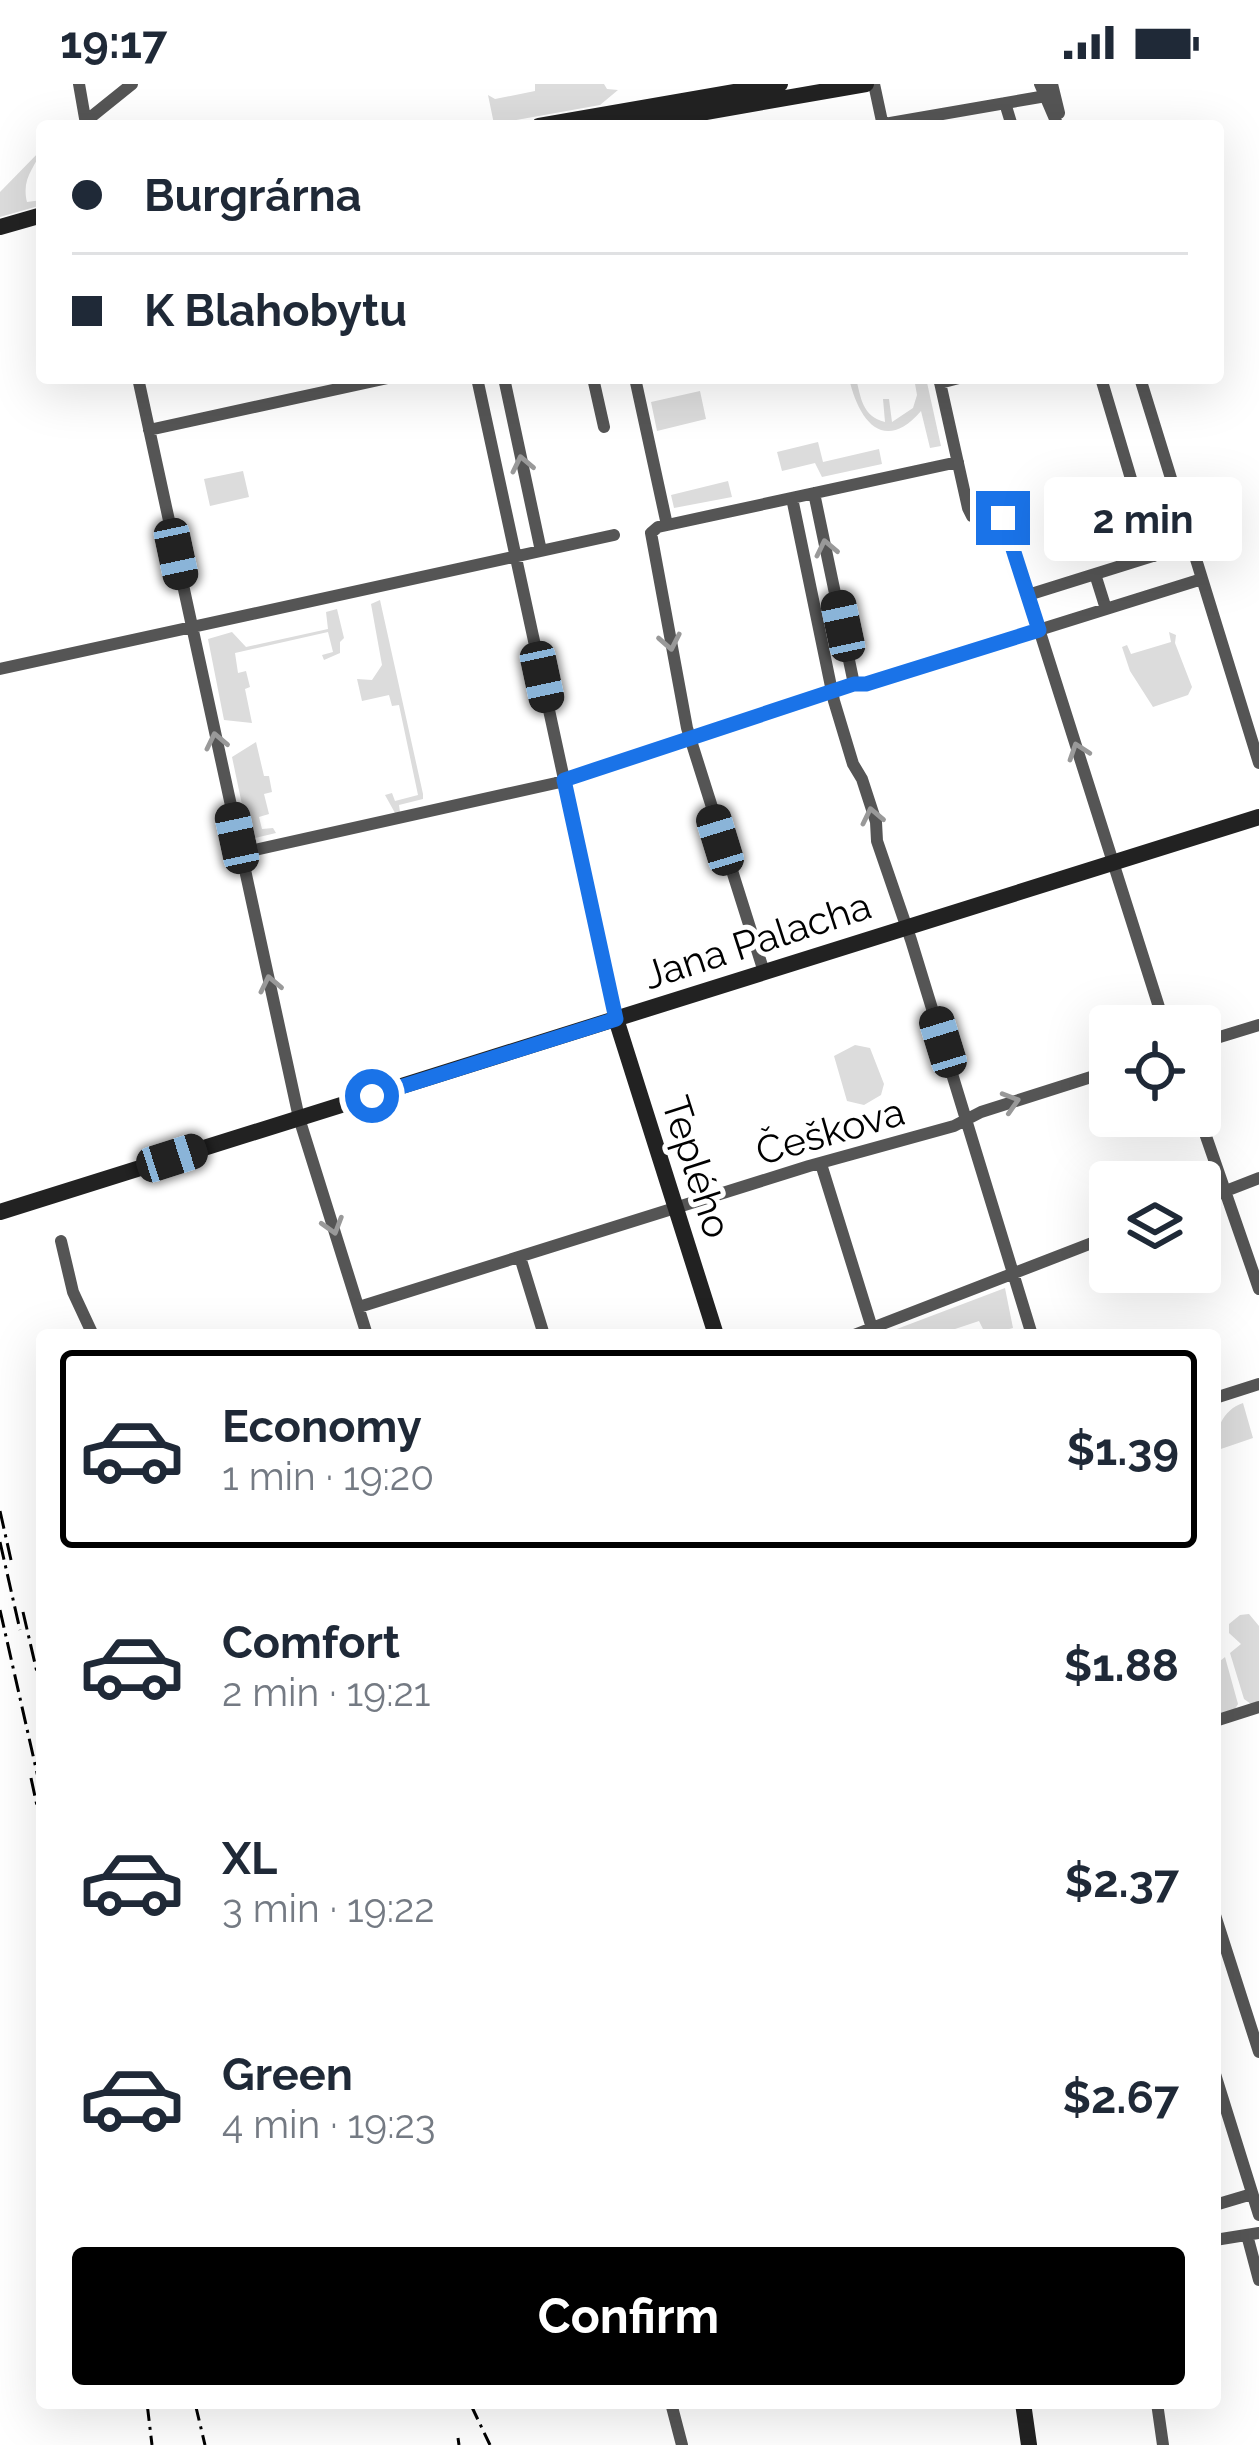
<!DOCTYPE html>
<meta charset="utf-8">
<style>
:root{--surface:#fff;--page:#f6f6f7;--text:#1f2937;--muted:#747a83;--line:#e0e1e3;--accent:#000}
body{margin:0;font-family:Raleway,sans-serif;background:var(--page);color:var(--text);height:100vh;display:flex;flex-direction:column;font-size:45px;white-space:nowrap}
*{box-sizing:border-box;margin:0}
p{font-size:39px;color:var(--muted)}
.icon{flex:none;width:66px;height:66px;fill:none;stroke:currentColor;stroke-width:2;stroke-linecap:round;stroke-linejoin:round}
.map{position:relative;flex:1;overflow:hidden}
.sheet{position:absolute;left:36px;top:1245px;width:1185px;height:1080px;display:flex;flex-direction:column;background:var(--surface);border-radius:12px;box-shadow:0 12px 48px #0002}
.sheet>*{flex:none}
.top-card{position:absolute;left:36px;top:36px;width:1188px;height:264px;border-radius:12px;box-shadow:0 12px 48px #0002;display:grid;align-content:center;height:264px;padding:0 36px;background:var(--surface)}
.fabs{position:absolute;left:1089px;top:921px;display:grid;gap:24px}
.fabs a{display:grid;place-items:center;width:132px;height:132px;border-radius:12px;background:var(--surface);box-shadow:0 12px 48px #0002;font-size:60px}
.end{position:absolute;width:54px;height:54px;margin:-27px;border:15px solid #1a73e8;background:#fff;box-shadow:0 0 0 6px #fff}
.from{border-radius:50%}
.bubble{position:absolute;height:84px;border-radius:12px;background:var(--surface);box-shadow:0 12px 48px #0002;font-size:39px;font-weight:700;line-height:84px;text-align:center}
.car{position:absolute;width:36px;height:72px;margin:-36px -18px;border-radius:15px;box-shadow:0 0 9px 3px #0007;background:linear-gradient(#222 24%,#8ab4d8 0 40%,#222 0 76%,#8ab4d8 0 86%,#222 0)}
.top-card b{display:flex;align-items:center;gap:42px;height:114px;font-size:45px}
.top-card b+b{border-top:3px solid var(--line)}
.top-card i{width:30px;height:30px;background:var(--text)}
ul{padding:21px 0 0;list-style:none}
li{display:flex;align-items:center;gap:36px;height:198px;margin:0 24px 18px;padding:0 12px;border:6px solid transparent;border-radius:12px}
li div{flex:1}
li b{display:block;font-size:45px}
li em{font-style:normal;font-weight:700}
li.selected{border-color:var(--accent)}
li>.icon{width:108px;height:108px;stroke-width:1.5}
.action{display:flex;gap:24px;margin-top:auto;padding:24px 36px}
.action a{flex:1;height:138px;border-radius:12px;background:var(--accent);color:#fff;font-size:48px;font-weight:700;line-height:138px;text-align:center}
.status{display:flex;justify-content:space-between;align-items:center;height:84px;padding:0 60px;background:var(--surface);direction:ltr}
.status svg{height:33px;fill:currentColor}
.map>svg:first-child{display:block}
</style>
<div class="status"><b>19:17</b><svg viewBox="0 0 49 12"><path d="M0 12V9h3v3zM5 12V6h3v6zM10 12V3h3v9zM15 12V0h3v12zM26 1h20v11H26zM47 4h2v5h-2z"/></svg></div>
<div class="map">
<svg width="1259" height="2361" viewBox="0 0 1259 2361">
<rect width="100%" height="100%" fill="#fff"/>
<path fill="#dcdcdc" d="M535,0H604L607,5L618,6L600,21L494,40L488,11L495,15L535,7Z
M42,65C35,84 21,94 27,118L42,116V121L0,133V108Z
M849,294H856C861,314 862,332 885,338L883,315H889L892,338L913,324L917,311L914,294H926L941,362L930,364L921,327C883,371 858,335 849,294Z
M700,307L706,335L657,347L651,318Z
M818,358L823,378L879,365L882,380L822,393L815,379L782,387L777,368Z
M243,387L249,413L210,422L204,395Z
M728,397L732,413L674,424L671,411Z
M380,516L423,710V715L399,721L400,728L395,729L385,711L392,709L395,717L418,711L399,621L392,622L389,611L362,617L357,595L372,596L382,581L371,520Z
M337,525L344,554L340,558V569L324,576L322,571L333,568L328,548L235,569L238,589L246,587L250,603L245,605L252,639L224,636L208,555L232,548L246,563L328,545L326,528Z
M1169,548L1176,551L1175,559L1192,603L1188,611L1153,623L1130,587L1122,563L1127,561L1131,570L1171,558Z
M256,658L264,692H269L272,708L264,710L269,730L259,733L262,745L273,744L276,749L255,754L248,749L232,673Z
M855,961L870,964L884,1000L881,1011L864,1021L847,1017L834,972Z
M1005,1204L1013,1244L986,1251L979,1237L937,1251H881Z
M1243,1319L1253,1354L1215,1367C1215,1347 1222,1326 1243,1319Z
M1249,1530L1259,1542V1617L1251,1620L1244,1615L1230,1569L1241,1560L1229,1549V1540L1240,1531Z
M1225,1573L1238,1620L1235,1625L1215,1632V1581Z"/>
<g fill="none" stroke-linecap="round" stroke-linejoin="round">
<path stroke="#555" stroke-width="12" d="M79,0L86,40
M874,0L883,42
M1040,0L1058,42
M1052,0L1059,29
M1005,19L1012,42
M86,37L132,0
M873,42L1046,12
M138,294L299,1034L367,1251
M477,294L616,935
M504,294L541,467
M593,294L604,343
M635,294L667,441
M939,294L968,424L972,432L996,431L1005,438L1165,942
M1101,294L1154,472
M1140,294L1259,679
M940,299L959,294
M149,346L388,294
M814,409L854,600
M792,414L834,617L853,680L862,695L876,738L877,757L911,856L1032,1251
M1095,490L1106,525
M1028,511L1191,460
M0,585L614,451
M241,769L556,699L854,600H866L1202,495
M764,888L687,644L651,449L658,443L958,378
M1200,959L1259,941
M1199,1032L1259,1205
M821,1080L872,1244
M1200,1117L1259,1094
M61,1157L73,1208L93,1251
M520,1173L544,1251
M359,1223L809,1082L954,1042L981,1028L1110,987
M854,1251L1110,1152
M1215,1314L1259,1300
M1215,1637L1259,1623
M1215,1831L1259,1968
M1215,1990L1259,2131
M1215,2121L1252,2110
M1247,2151L1259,2196
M1215,2156L1259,2149
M671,2319L682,2361
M1157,2319L1163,2361"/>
<path stroke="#222" stroke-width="16" d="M539,42L780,0
M626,42L866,0
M0,143L42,131
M616,935L716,1251
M0,1128L1259,733
M1023,2319L1029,2361"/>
<path stroke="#000" stroke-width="3" stroke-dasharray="18 6 3 6" stroke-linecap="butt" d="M0,1427L11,1476
M0,1458L20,1546
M0,1526L42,1711
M23,1528L42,1610
M31,1694L42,1745
M147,2319L152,2361
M195,2319L205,2361
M470,2319L490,2361
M458,2354L459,2361"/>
</g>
<defs><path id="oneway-chevron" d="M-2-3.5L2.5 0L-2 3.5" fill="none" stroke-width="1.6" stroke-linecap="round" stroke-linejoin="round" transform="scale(3)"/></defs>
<g stroke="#999">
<use href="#oneway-chevron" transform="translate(522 380) rotate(-102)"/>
<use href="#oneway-chevron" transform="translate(826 464) rotate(-102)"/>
<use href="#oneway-chevron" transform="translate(670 558) rotate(79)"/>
<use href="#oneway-chevron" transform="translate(216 657) rotate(-102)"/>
<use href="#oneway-chevron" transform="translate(1078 667) rotate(-109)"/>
<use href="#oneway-chevron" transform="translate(872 732) rotate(-102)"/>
<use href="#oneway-chevron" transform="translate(270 900) rotate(-102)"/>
<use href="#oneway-chevron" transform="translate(1011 1018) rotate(-17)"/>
<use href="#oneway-chevron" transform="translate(333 1142) rotate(73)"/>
</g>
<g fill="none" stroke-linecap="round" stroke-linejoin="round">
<path stroke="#1a73e8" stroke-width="15" d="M372,1012L616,935L564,696L854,600H866L1039,546L1003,434"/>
</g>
<g text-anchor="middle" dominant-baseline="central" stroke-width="10" stroke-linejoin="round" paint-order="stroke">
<g font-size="39" fill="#000" stroke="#fff">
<text transform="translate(757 856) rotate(-18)">Jana Palacha</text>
<text transform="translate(830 1047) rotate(-16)">Češkova</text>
<text transform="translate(697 1083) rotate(72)">Teplého</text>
</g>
</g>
</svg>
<div class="fabs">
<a><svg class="icon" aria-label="locate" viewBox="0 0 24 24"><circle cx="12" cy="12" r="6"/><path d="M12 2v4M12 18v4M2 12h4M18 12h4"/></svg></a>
<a><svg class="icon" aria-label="layers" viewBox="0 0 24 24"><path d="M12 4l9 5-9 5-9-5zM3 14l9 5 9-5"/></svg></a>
</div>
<i class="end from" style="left:372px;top:1012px"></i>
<i class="end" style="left:1003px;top:434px"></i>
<div class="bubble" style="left:1044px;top:393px;width:198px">2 min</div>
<i class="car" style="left:176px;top:470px;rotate:168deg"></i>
<i class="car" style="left:843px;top:542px;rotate:348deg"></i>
<i class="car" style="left:542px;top:593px;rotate:168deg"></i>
<i class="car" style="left:237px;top:754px;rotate:348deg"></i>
<i class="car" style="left:720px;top:756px;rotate:343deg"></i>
<i class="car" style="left:943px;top:958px;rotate:343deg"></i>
<i class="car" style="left:172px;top:1074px;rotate:72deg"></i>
<div class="top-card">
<b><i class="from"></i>Burgrárna</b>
<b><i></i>K Blahobytu</b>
</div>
<section class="sheet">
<ul>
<li class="selected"><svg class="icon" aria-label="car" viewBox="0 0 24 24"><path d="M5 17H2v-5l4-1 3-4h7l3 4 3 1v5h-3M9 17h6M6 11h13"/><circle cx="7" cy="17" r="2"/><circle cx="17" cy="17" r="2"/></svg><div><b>Economy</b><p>1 min · 19:20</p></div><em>$1.39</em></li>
<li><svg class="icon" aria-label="car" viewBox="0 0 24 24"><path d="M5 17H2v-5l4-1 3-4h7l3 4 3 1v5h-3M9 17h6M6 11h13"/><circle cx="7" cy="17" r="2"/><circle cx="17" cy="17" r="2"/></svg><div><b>Comfort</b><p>2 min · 19:21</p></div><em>$1.88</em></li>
<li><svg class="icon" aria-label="car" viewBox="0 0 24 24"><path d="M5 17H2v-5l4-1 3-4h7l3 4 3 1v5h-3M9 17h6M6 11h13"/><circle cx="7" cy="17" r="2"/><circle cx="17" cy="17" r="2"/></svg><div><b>XL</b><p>3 min · 19:22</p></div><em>$2.37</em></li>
<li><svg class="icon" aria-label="car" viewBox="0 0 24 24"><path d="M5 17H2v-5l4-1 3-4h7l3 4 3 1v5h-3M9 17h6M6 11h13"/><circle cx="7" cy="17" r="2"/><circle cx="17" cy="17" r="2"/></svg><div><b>Green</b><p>4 min · 19:23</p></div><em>$2.67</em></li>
</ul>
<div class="action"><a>Confirm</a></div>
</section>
</div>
